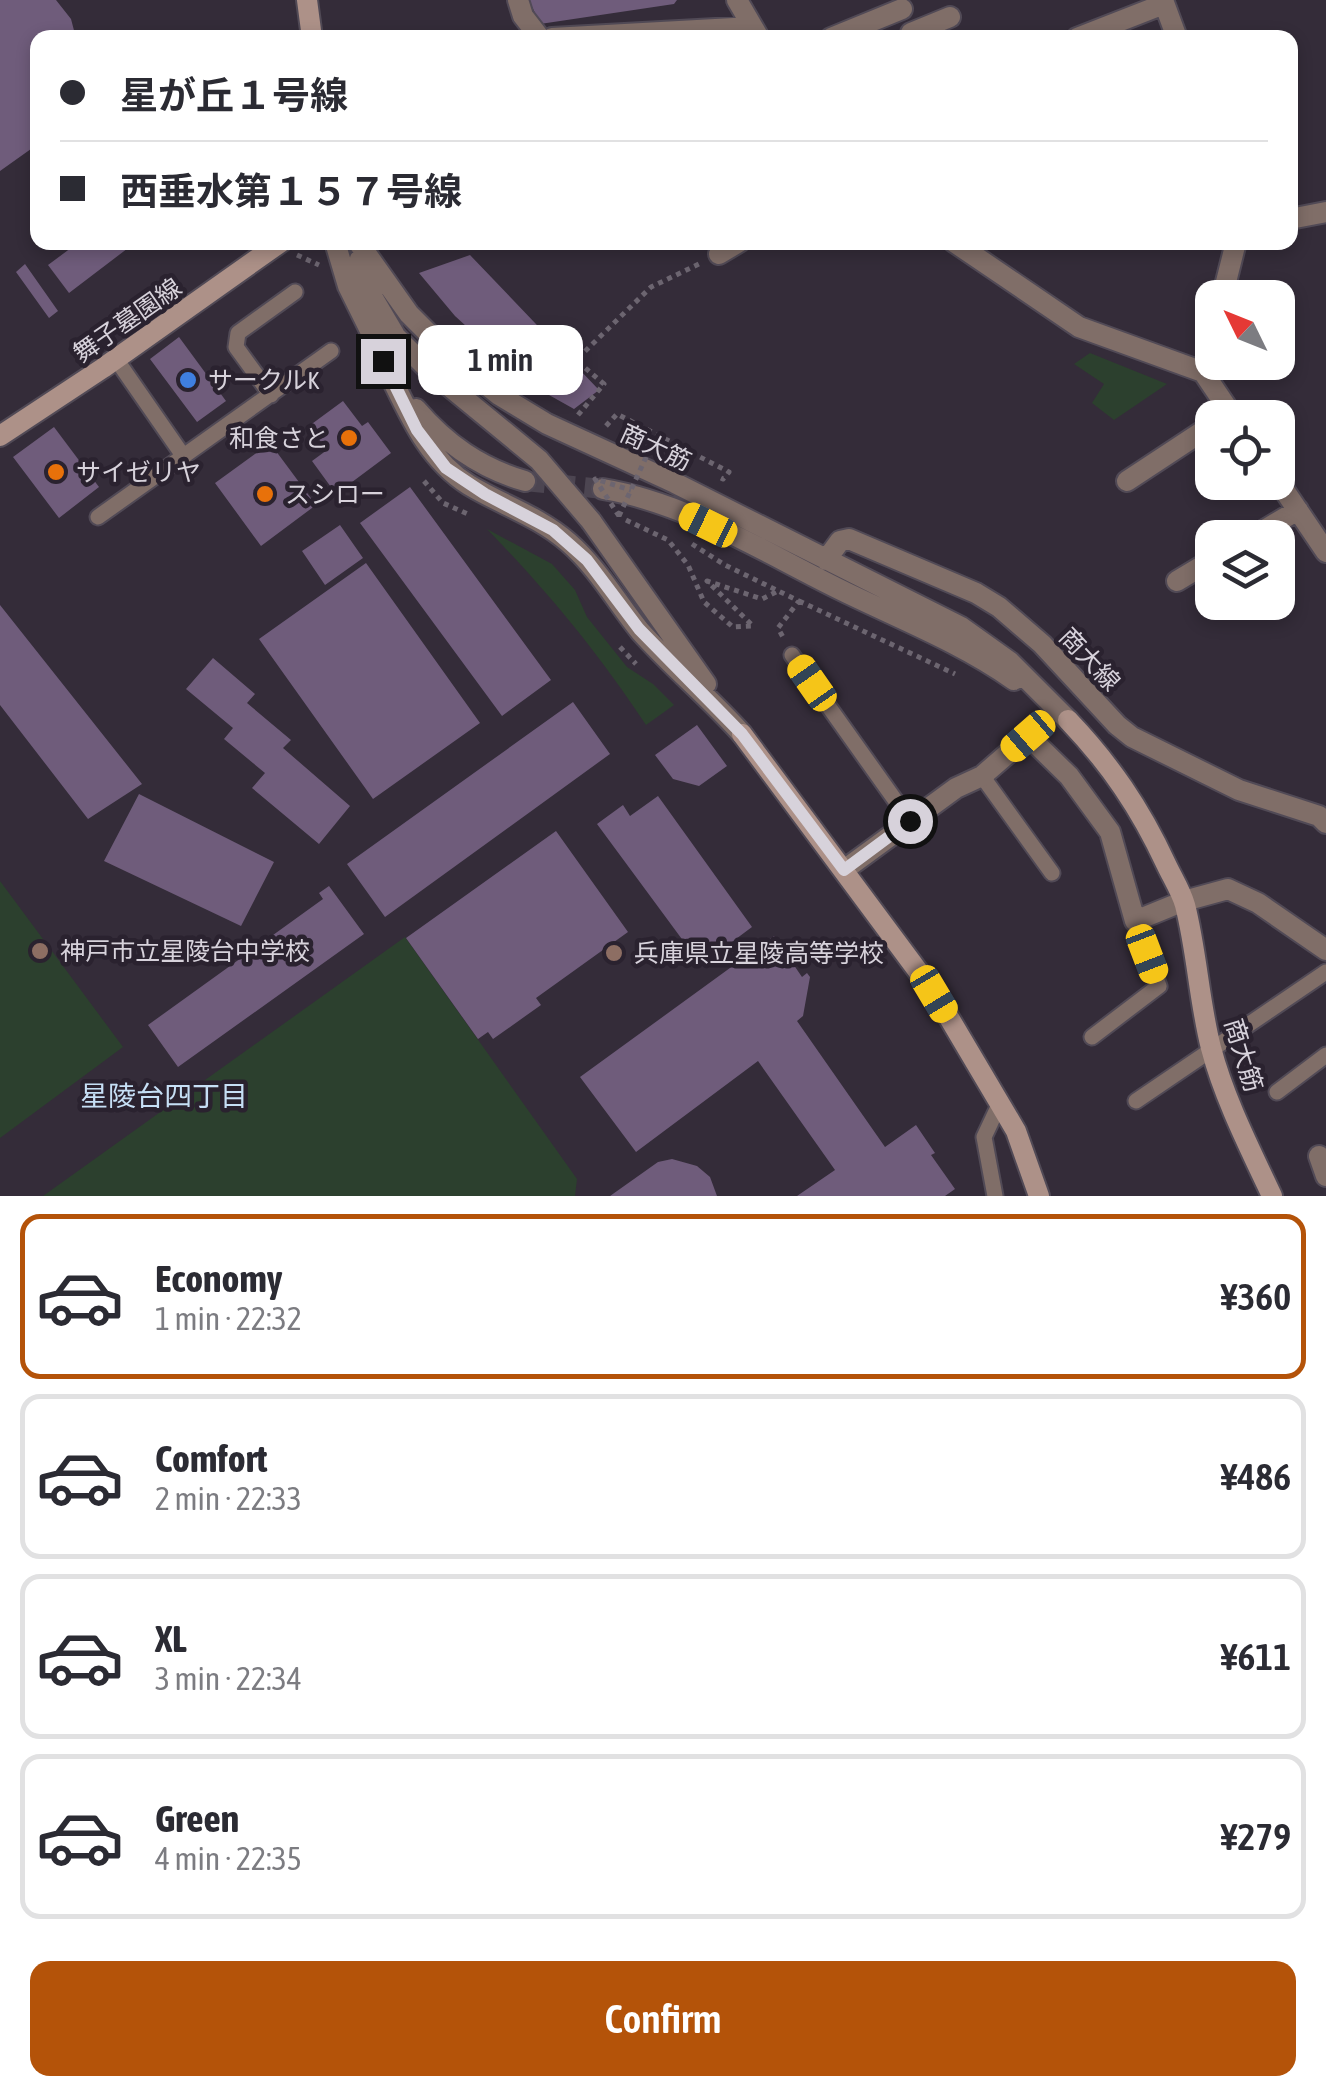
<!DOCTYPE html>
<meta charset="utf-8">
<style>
:root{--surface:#fff;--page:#f2f2f3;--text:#2b2b33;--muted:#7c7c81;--line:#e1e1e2;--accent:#b45309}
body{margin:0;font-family:"Asap Condensed","Noto Sans JP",sans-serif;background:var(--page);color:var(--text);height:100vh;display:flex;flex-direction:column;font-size:38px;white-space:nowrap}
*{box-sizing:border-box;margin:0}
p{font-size:32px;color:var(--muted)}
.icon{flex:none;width:55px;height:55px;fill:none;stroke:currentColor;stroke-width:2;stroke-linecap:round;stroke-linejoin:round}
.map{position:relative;height:1196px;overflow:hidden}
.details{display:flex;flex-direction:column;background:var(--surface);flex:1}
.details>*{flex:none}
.top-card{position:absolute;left:30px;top:30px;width:1268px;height:220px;border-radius:20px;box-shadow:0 5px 15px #0003;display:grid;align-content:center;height:220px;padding:0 30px;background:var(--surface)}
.needle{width:65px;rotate:313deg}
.buttons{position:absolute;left:1195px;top:280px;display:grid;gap:20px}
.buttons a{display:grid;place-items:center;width:100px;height:100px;border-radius:20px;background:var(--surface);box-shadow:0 5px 15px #0003;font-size:50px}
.end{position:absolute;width:45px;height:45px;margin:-22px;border:12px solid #d7d2db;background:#111;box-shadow:0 0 0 5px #111}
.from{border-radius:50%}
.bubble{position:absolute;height:70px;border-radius:20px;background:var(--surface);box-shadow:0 5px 15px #0003;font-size:32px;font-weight:600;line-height:70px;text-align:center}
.car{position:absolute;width:30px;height:60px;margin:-30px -15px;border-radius:12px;box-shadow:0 0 8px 2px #0007;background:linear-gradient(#f5c518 24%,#345 0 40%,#f5c518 0 76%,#345 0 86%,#f5c518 0)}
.top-card b{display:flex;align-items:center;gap:35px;height:95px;font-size:38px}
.top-card b+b{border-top:2px solid var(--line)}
.top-card i{width:25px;height:25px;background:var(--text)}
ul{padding:18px 0 0;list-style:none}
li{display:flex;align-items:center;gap:30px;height:165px;margin:0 20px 15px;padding:0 10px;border:5px solid var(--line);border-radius:20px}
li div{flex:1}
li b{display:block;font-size:38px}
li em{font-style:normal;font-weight:600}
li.active{border-color:var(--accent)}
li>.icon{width:90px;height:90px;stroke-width:1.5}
.cta{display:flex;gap:20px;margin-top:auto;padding:20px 30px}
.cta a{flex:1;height:115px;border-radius:20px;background:var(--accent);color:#fff;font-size:40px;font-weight:600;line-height:115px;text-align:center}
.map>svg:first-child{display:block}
</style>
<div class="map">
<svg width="1326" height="1196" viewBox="0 0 1326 1196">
<rect width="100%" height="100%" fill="#342c39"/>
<path fill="#2c402e" d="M1090,353L1167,384L1114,420L1092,403L1104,384L1074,364Z
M487,529L552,564L575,590L587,617L627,667L653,684L674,705L646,725C597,651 548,592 487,529Z
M0,881L123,1047L0,1138Z
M405,937L577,1179L575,1196H43Z"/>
<path fill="#6f5c7b" d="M0,0H56L71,19L76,38H38V144L0,171Z
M529,0H677L674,4L540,24Z
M79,242H136L69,293L48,265Z
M470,255L599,390L574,409L549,395L512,368L455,316L419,273Z
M25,264L58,311L49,318L16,272Z
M179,337L226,401L197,422L150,359Z
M343,401L362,426L368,422L391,453L336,494L312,461L327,450L309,426Z
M54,427L99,487L59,518L13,457Z
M270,443L316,505L261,546L215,483Z
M410,487L551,680L502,716L360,523Z
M340,525L363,558L325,585L302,551Z
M366,563L480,723L373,799L259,639Z
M0,605L142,784L88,819L0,705Z
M213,658L255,694L247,703L291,740L283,748L350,806L319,844L252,788L265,773L224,739L233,728L186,689Z
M573,702L610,754L385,917L347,864Z
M697,725L727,766L699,786L673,779L655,755Z
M139,794L274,862L241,926L104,861Z
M658,796L752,927L701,965L597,824L623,805L630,816Z
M556,831L628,932L536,998L541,1005L493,1039L488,1032L478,1039L406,938Z
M329,886L364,934L178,1067L148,1025L323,899L319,893Z
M774,936L802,977L807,973L810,977L803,1016L797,1021L885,1147L916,1125L935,1153L931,1155L955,1189L945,1196H797L835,1170L758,1061L636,1152L580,1077Z
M672,1159L697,1166L710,1177L717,1196H610L658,1162Z"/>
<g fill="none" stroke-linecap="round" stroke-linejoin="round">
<path stroke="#4c4551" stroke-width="20" stroke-dasharray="20 10" stroke-linecap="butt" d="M525,481L603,489"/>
<defs>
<path id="lane" d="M116,359L184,457
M271,395L236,347L238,333L295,292
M98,517L331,351
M792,655L910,821
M982,776L1052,873
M1092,1037L1159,986L1135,921
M1277,1092L1326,1055
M1136,1101L1326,972
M995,1196L984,1137L1000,1103"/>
<path id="street" d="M518,0L523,16L540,38
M737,0L758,36
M1163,0L1177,38
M911,33L950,17
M552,38L752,27
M831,38L902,9
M1077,38L1164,4
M1290,219L1326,212
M335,242L348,286L391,373
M358,242L409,314L454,359L499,395L547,424L675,483L961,627L1010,662L1068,720
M954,242L1079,327L1203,372L1234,418
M719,254L739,242
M360,259L373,298L396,337
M1222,298L1236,242
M383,361C406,406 424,457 469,485C502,505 538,516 568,542C597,567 616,601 640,631C672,667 710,698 742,734
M1203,372L1212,340
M416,409C446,444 480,468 525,481
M1127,481L1212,425
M1278,481L1326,552
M603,489C688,503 767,554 843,591C900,619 962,643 1014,680
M591,521L706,684
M1251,538L1298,510
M826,560L840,541L849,539L976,593L999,607L1042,644L1117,725L1132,737L1239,790L1319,816L1326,823
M1177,581L1212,560
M844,870L956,788L982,776L1028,736L1069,776L1110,832L1135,921L1184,901L1228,889L1258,903L1326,950
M1319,1156L1326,1176"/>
<path id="secondary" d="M307,0L312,38
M0,436L103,368L281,242
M1068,720C1110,764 1140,808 1166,864C1172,877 1181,891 1185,905C1197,952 1199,1001 1211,1048C1224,1098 1250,1149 1272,1196
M742,734L935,994L1016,1131L1039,1196"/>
</defs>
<use href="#lane" stroke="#514a56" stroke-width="19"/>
<use href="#street" stroke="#514a56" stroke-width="24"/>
<use href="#secondary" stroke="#514a56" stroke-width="24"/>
<path stroke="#6c6570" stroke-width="5" stroke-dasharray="5 5" stroke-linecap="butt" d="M297,255L319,265
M578,415L604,384L576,360L651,287L699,264
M606,426L617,414L729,472L723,479L721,478
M626,431L684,459
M424,481L443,503L470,515
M626,520L668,540L688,565L704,602L733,627L753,626L707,581L762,599L780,590
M692,544L725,565L799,601L778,628L784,639
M799,601L955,674
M620,647L636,664"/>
<use href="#lane" stroke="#806e68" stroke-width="15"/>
<use href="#street" stroke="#806e68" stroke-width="20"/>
<use href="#secondary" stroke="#ad9188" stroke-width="20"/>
<defs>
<path id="street-bridge" d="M396,337L427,368L539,460L591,521"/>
</defs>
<use href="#street-bridge" stroke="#514a56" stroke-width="24" stroke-linecap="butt"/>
<path stroke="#6c6570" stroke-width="5" stroke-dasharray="5 5" stroke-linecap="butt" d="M619,516L595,479L631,490
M619,516L653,442"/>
<use href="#street-bridge" stroke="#806e68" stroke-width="20"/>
</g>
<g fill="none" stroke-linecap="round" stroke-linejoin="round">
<path stroke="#d7d2db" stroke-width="12" d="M383,361L417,430L446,468L485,494L553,530L587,560L639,629L742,734L844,870L910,821"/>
</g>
<circle fill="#3f7fe0" stroke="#2a222f" stroke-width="4" cx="188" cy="380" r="10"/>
<g fill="#e8710a" stroke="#2a222f" stroke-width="4">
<circle cx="349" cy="438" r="10"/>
<circle cx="56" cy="472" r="10"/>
<circle cx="265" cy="494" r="10"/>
</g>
<g fill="#8d6e63" stroke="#2a222f" stroke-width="4">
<circle cx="40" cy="951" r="10"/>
<circle cx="614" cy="953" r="10"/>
</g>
<g text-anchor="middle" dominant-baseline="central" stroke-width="9" stroke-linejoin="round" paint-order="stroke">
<g font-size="25" fill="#d7d2db" stroke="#2a222f">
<text transform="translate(127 320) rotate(-35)">舞子墓園線</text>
<text transform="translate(656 447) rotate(25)">商大筋</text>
<text transform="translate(1090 659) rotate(47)">商大線</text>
<text transform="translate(1244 1055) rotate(73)">商大筋</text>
</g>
<g font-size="25" fill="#d7d2db" stroke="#2a222f" text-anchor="start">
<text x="208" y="380">サークルK</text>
<text x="329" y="438" text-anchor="end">和食さと</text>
<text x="76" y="472">サイゼリヤ</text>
<text x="285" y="494">スシロー</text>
<text x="60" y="951">神戸市立星陵台中学校</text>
<text x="634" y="953">兵庫県立星陵高等学校</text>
</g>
<g font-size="28" fill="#c6dff5" stroke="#2a222f">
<text x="164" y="1096">星陵台四丁目</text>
</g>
</g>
</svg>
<div class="buttons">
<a><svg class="needle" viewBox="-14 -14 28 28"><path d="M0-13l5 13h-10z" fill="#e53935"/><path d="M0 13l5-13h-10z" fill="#7c7c81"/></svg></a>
<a><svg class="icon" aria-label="locate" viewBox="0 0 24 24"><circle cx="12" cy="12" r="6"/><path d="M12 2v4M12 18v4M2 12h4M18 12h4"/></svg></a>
<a><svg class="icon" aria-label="layers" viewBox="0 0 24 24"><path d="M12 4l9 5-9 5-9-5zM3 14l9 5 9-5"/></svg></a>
</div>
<i class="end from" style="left:910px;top:821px"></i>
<i class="end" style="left:383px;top:361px"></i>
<div class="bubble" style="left:418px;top:325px;width:165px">1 min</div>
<i class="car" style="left:708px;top:525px;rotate:296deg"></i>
<i class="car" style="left:812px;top:683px;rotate:325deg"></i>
<i class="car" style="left:1028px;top:736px;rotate:229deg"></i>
<i class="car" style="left:1147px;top:954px;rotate:159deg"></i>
<i class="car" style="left:934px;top:994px;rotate:149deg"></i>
<div class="top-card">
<b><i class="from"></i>星が丘１号線</b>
<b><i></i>西垂水第１５７号線</b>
</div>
</div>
<section class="details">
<ul>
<li class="active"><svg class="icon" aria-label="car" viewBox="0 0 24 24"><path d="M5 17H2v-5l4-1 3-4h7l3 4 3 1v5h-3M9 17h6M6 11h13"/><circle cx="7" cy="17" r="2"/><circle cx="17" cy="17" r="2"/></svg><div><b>Economy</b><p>1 min · 22:32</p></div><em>¥360</em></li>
<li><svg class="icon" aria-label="car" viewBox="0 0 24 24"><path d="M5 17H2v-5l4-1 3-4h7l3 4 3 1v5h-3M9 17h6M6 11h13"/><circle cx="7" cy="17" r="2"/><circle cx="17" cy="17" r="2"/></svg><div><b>Comfort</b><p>2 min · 22:33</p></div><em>¥486</em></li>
<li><svg class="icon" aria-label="car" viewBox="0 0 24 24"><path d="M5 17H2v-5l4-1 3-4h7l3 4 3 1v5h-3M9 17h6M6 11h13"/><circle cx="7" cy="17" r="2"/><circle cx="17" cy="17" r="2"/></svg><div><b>XL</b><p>3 min · 22:34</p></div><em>¥611</em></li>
<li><svg class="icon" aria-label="car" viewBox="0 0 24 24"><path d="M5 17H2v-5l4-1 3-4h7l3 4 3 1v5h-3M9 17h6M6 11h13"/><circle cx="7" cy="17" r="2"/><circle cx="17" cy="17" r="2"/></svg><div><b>Green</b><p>4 min · 22:35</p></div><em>¥279</em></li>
</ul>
<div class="cta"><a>Confirm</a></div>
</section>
